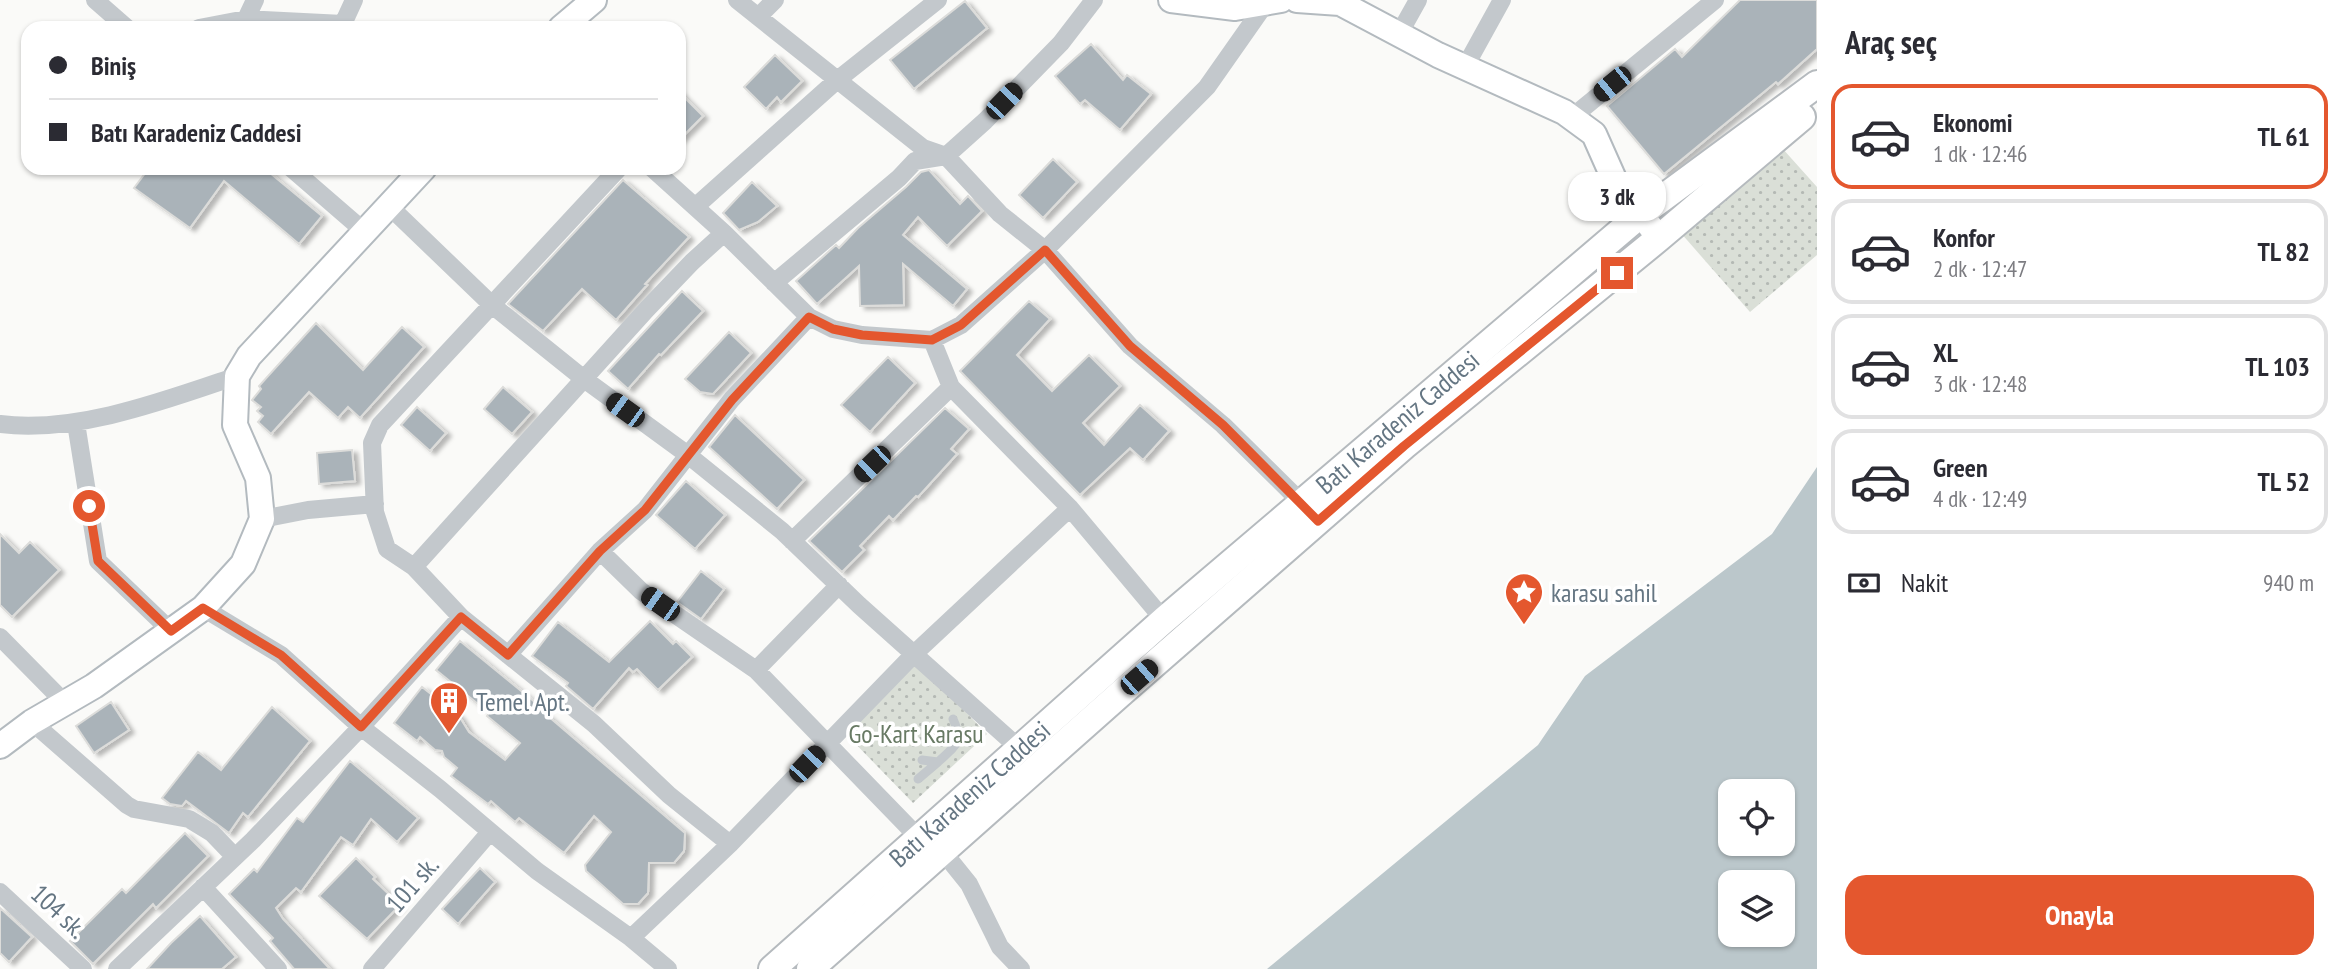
<!DOCTYPE html>
<html lang="tr">
<meta charset="utf-8">
<style>
:root{--surface:#fff;--page:#f7f7f7;--text:#2b2b33;--muted:#7c7c81;--line:#e1e1e2;--accent:#e4572e}
body{margin:0;font-family:"PT Sans Narrow",sans-serif;background:var(--page);color:var(--text);height:100vh;display:flex;flex-direction:column;font-size:26px;white-space:nowrap}
*{box-sizing:border-box;margin:0}
p{font-size:23px;color:var(--muted)}
.icon{flex:none;width:38px;height:38px;fill:none;stroke:currentColor;stroke-width:2;stroke-linecap:round;stroke-linejoin:round}
.map{position:relative;flex:1;overflow:hidden}
.sheet{display:flex;flex-direction:column;background:var(--surface);width:525px}
.sheet>*{flex:none}
.guide{position:absolute;left:21px;top:21px;width:665px;height:154px;border-radius:21px;box-shadow:0 2px 5px #0004;display:grid;align-content:center;height:154px;padding:0 28px;background:var(--surface)}
.controls{position:absolute;left:1718px;top:779px;display:grid;gap:14px}
.controls a{display:grid;place-items:center;width:77px;height:77px;border-radius:14px;background:var(--surface);box-shadow:0 2px 5px #0004;font-size:35px}
.end{position:absolute;width:32px;height:32px;margin:-16px;border:9px solid #e4572e;background:#fff;box-shadow:0 0 0 4px #fff}
.from{border-radius:50%}
.bubble{position:absolute;height:49px;border-radius:21px;background:var(--surface);box-shadow:0 2px 5px #0004;font-size:23px;font-weight:800;line-height:49px;text-align:center}
.car{position:absolute;width:21px;height:42px;margin:-21px -10px;border-radius:9px;box-shadow:0 0 5px 2px #0007;background:linear-gradient(#222 24%,#8ab4d8 0 40%,#222 0 76%,#8ab4d8 0 86%,#222 0)}
.guide b{display:flex;align-items:center;gap:24px;height:66px;font-size:26px}
.guide b+b{border-top:2px solid var(--line)}
.guide i{width:18px;height:18px;background:var(--text)}
ul{padding:0;list-style:none}
li{display:flex;align-items:center;gap:21px;height:105px;margin:0 14px 10px;padding:0 14px;border:4px solid var(--line);border-radius:21px}
li div{flex:1}
li b{display:block;font-size:26px}
li em{font-style:normal;font-weight:800}
li.current{border-color:var(--accent)}
li>.icon{width:63px;height:63px;stroke-width:1.5}
h2{padding:0 28px;font-size:32px;line-height:84px}
.pay{display:flex;align-items:center;gap:18px;height:77px;padding:0 28px;font-size:26px}
.pay p{margin-inline-start:auto}
.primary-button{display:flex;gap:14px;margin-top:auto;padding:14px 28px}
.primary-button a{flex:1;height:80px;border-radius:21px;background:var(--accent);color:#fff;font-size:28px;font-weight:800;line-height:80px;text-align:center}
main{display:flex;flex:1;min-height:0}
.map>svg:first-child{display:block}
</style>
<main>
<div class="map">
<svg width="1817" height="969" viewBox="0 0 1817 969">
<defs>
<pattern id="park-dots" width="8" height="8" patternUnits="userSpaceOnUse" patternTransform="scale(1.75)"><rect width="8" height="8" fill="#dadfd7"/><path d="M2 2h.1M6 6h.1" fill="none" stroke="#b4b9b4" stroke-width="1.8" stroke-linecap="round"/></pattern>
<filter id="shadow"><feDropShadow dx="5" dy="3" stdDeviation="2" flood-color="#0004"/></filter>
</defs>
<rect width="100%" height="100%" fill="#fafaf8"/>
<path fill="url(#park-dots)" d="M1773,138L1817,187V255L1750,312L1673,224Z
M917,662L987,734L913,803L845,733Z"/>
<path fill="#bbc7cb" fill-rule="evenodd" d="M1817,467V969H1267L1538,745L1585,676L1772,534ZM1731,791H1783V844H1731ZM1731,882H1783V934H1731Z"/>
<path fill="#aab3b9" stroke="#dcdcda" stroke-width="2" filter="url(#shadow)" d="M1740,0H1817V49L1778,84L1776,82L1664,174L1607,106L1675,49L1682,57Z
M965,1L987,28L914,89L890,60Z
M1091,44L1123,80L1127,75L1151,94L1120,130L1085,100L1080,104L1055,76Z
M775,55L802,81L781,102L777,97L766,109L744,87Z
M679,92L703,116L679,140Z
M1053,159L1077,182L1043,218L1019,195Z
M149,168H264L322,216L299,244L224,181L190,228L134,188Z
M929,170L960,204L968,196L982,211L947,246L918,217L903,235L967,289L953,306L903,264L904,305L860,306L859,266L817,304L796,281L836,245L839,248L858,228L906,187L921,172Z
M623,180L689,237L645,284L647,285L616,320L582,289L543,331L508,304Z
M752,182L777,206L758,222L739,230L723,213Z
M682,291L703,311L661,355L659,354L628,389L608,371Z
M1029,301L1050,319L1017,355L1052,391L1089,355L1120,386L1083,423L1104,445L1140,405L1169,431L1143,460L1130,448L1080,495L960,371Z
M316,323L363,370L402,327L424,347L360,418L348,407L338,418L309,392L271,434L258,422L263,416L257,411L261,407L252,400L261,389L259,386Z
M729,332L751,353L713,394L700,392L685,379Z
M888,357L915,383L870,432L841,405Z
M503,387L532,412L512,434L484,409Z
M417,407L446,433L430,451L401,425Z
M945,408L969,429L951,449L957,454L918,497L916,496L893,520L889,516L860,546L864,550L842,572L809,541Z
M735,415L804,480L777,509L709,447Z
M352,450L355,481L319,484L317,453Z
M686,481L725,515L695,549L656,515Z
M0,534L19,553L30,542L59,570L12,617L0,605Z
M701,571L724,589L701,619L677,602Z
M650,621L673,644L676,641L692,657L658,690L637,669L633,672L629,668L593,709L566,686L568,683L532,656L558,622L609,662Z
M460,641L536,703L535,705L685,833L684,851L674,863H649L648,893L638,904H623L586,871L585,865L611,832L594,816L564,853L519,818L515,822L491,801L488,804L451,776L457,768L444,757L442,751L435,750L420,737L417,741L394,723L422,687L459,716L469,732L505,760L520,743L487,716L489,713L436,670Z
M111,702L129,730L94,753L76,726Z
M272,707L310,741L248,817L243,813L229,833L186,801L182,806L170,804L162,798L198,752L221,770Z
M350,761L418,818L397,842L371,819L353,845L341,837L301,892L296,888L276,908L283,919L330,969H294L270,941L273,938L229,894L254,869L257,872L297,818L303,822Z
M185,833L208,856L156,908L153,904L93,964L70,941L122,889L126,893Z
M356,858L375,877L373,879L400,905L367,939L319,896Z
M480,868L495,882L458,924L442,909Z
M0,908L32,937L9,962L0,953Z
M200,916L236,957L222,969H147L171,943Z"/>
<g fill="none" stroke-linecap="round" stroke-linejoin="round">
<defs>
<path id="secondary" d="M1171,0L1235,8L1281,0
M1297,0L1340,3L1438,55L1564,112L1594,134L1614,179L1659,238
M561,28L594,0
M0,746L32,722L94,686L203,608L243,564L262,519L258,478L235,425L237,376L249,356L424,168"/>
<g id="primary">
<path id="s1" d="M772,969L1164,620L1641,214L1817,84"/>
<path d="M810,969L1120,694L1404,446L1659,238L1802,117"/>
</g>
</defs>
<use href="#secondary" stroke="#b3babf" stroke-width="28"/>
<use href="#primary" stroke="#b5babe" stroke-width="30"/>
<path stroke="#c3c8cc" stroke-width="9" d="M922,760L938,762C955,746 964,743 953,719
M918,779L938,762"/>
<path stroke="#c3c8cc" stroke-width="18" d="M95,0L127,28
M737,0L923,148L946,156L1000,214L1045,250L1130,346L1223,425L1309,510
M758,17L775,0
M246,19L255,0
M199,28L246,19L343,24L354,0
M1399,34L1418,0
M1465,67L1502,0
M1571,118L1715,0
M291,168L365,232
M619,168L380,425L372,443L375,512L387,549L414,567L461,617L594,724L669,795L730,844
M652,168L724,233L809,317L833,329L862,335L932,340L961,325L1045,250L1207,87L1266,3
M389,206L492,305L584,379L688,455L782,531L859,605L1019,748
M695,207L836,81L938,0
M774,283L899,178L915,161L946,156L985,121L1061,43L1094,0
M932,340L951,387L1070,508L1164,620
M76,423L98,561L171,631
M0,424C76,434 166,400 237,376
M262,519L308,510L375,504
M792,541L951,387
M600,551L641,591L756,670
M414,567L647,309L692,262L724,233
M839,585L756,670L918,837
M203,608L281,655L361,727L440,789L537,871L631,938L668,969
M0,637L65,703
M508,655L600,551L645,510L732,399L809,317
M32,722L127,805L134,809L189,819L212,833L235,857
M944,853L969,884L1000,947L1021,969
M203,887L278,969
M0,892L83,969
M631,938L730,844L915,653L1070,508
M117,969L253,840L361,727L461,617
M372,969L490,832"/>
<use href="#secondary" stroke="#fff" stroke-width="24"/>
<use href="#primary" stroke="#fff" stroke-width="26"/>
</g>
<g fill="none" stroke-linecap="round" stroke-linejoin="round">
<path stroke="#e4572e" stroke-width="9" d="M89,506L98,561L171,631L203,608L281,655L361,727L461,617L508,655L600,551L645,510L732,400L809,317L833,329L862,335L932,340L961,325L1045,250L1130,346L1223,425L1318,521L1404,446L1617,273"/>
</g>
<defs>
<symbol id="sight-pin" viewBox="-11 -11 22 30"><path d="M0 17L-7.5 6A9.5 9.5 0 1 1 7.5 6Z" fill="#e4572e" stroke="#fff"/><path d="M0-6L1.8-2.2L6-1.7L2.9 1.2L3.7 5.4L0 3.3L-3.7 5.4L-2.9 1.2L-6-1.7L-1.8-2.2Z" fill="#fff"/></symbol>
<symbol id="building-pin" viewBox="-11 -11 22 30"><path d="M0 17L-7.5 6A9.5 9.5 0 1 1 7.5 6Z" fill="#e4572e" stroke="#fff"/><path d="M-4-6H4V6H1V3H-1V6H-4ZM-2.5-4.3h1.7v1.8h-1.7ZM.8-4.3h1.7v1.8H.8ZM-2.5-1h1.7V.8h-1.7ZM.8-1h1.7V.8H.8Z" fill="#fff"/></symbol>
</defs>
<g fill-rule="evenodd">
<use href="#sight-pin" x="1502" y="570" width="44" height="60"/>
<use href="#building-pin" x="427" y="679" width="44" height="60"/>
</g>
<g text-anchor="middle" dominant-baseline="central" stroke-width="7" stroke-linejoin="round" paint-order="stroke">
<g font-size="26" fill="#657683" stroke="#fff">
<text stroke="none"><textPath href="#s1" startOffset="831">Batı Karadeniz Caddesi</textPath></text>
<text stroke="none"><textPath href="#s1" startOffset="264">Batı Karadeniz Caddesi</textPath></text>
<text transform="translate(412 884) rotate(-49)">101 sk.</text>
<text transform="translate(59 911) rotate(43)">104 sk.</text>
</g>
<g font-size="26" fill="#657683" stroke="#fff" text-anchor="start">
<text x="1551" y="592">karasu sahil</text>
<text x="476" y="701">Temel Apt.</text>
</g>
<g font-size="26" fill="#687a64" stroke="#fff">
<text x="916" y="733">Go-Kart Karasu</text>
</g>
</g>
</svg>
<div class="controls">
<a><svg class="icon" aria-label="locate" viewBox="0 0 24 24"><circle cx="12" cy="12" r="6"/><path d="M12 2v4M12 18v4M2 12h4M18 12h4"/></svg></a>
<a><svg class="icon" aria-label="layers" viewBox="0 0 24 24"><path d="M12 4l9 5-9 5-9-5zM3 14l9 5 9-5"/></svg></a>
</div>
<i class="end from" style="left:89px;top:506px"></i>
<i class="end" style="left:1617px;top:273px"></i>
<div class="bubble" style="left:1568px;top:172px;width:98px">3 dk</div>
<i class="car" style="left:1612px;top:84px;rotate:231deg"></i>
<i class="car" style="left:1004px;top:101px;rotate:44deg"></i>
<i class="car" style="left:625px;top:410px;rotate:306deg"></i>
<i class="car" style="left:872px;top:464px;rotate:226deg"></i>
<i class="car" style="left:660px;top:604px;rotate:305deg"></i>
<i class="car" style="left:1139px;top:677px;rotate:49deg"></i>
<i class="car" style="left:807px;top:764px;rotate:44deg"></i>
<div class="guide">
<b><i class="from"></i>Biniş</b>
<b><i></i>Batı Karadeniz Caddesi</b>
</div>
</div>
<section class="sheet">
<h2>Araç seç</h2>
<ul>
<li class="current"><svg class="icon" aria-label="car" viewBox="0 0 24 24"><path d="M5 17H2v-5l4-1 3-4h7l3 4 3 1v5h-3M9 17h6M6 11h13"/><circle cx="7" cy="17" r="2"/><circle cx="17" cy="17" r="2"/></svg><div><b>Ekonomi</b><p>1 dk · 12:46</p></div><em>TL 61</em></li>
<li><svg class="icon" aria-label="car" viewBox="0 0 24 24"><path d="M5 17H2v-5l4-1 3-4h7l3 4 3 1v5h-3M9 17h6M6 11h13"/><circle cx="7" cy="17" r="2"/><circle cx="17" cy="17" r="2"/></svg><div><b>Konfor</b><p>2 dk · 12:47</p></div><em>TL 82</em></li>
<li><svg class="icon" aria-label="car" viewBox="0 0 24 24"><path d="M5 17H2v-5l4-1 3-4h7l3 4 3 1v5h-3M9 17h6M6 11h13"/><circle cx="7" cy="17" r="2"/><circle cx="17" cy="17" r="2"/></svg><div><b>XL</b><p>3 dk · 12:48</p></div><em>TL 103</em></li>
<li><svg class="icon" aria-label="car" viewBox="0 0 24 24"><path d="M5 17H2v-5l4-1 3-4h7l3 4 3 1v5h-3M9 17h6M6 11h13"/><circle cx="7" cy="17" r="2"/><circle cx="17" cy="17" r="2"/></svg><div><b>Green</b><p>4 dk · 12:49</p></div><em>TL 52</em></li>
</ul>
<div class="pay"><svg class="icon" aria-label="cash" viewBox="0 0 24 24"><path d="M3 7h18v10H3z"/><circle cx="12" cy="12" r="2"/></svg>Nakit<p>940 m</p></div>
<div class="primary-button"><a>Onayla</a></div>
</section>
</main>
